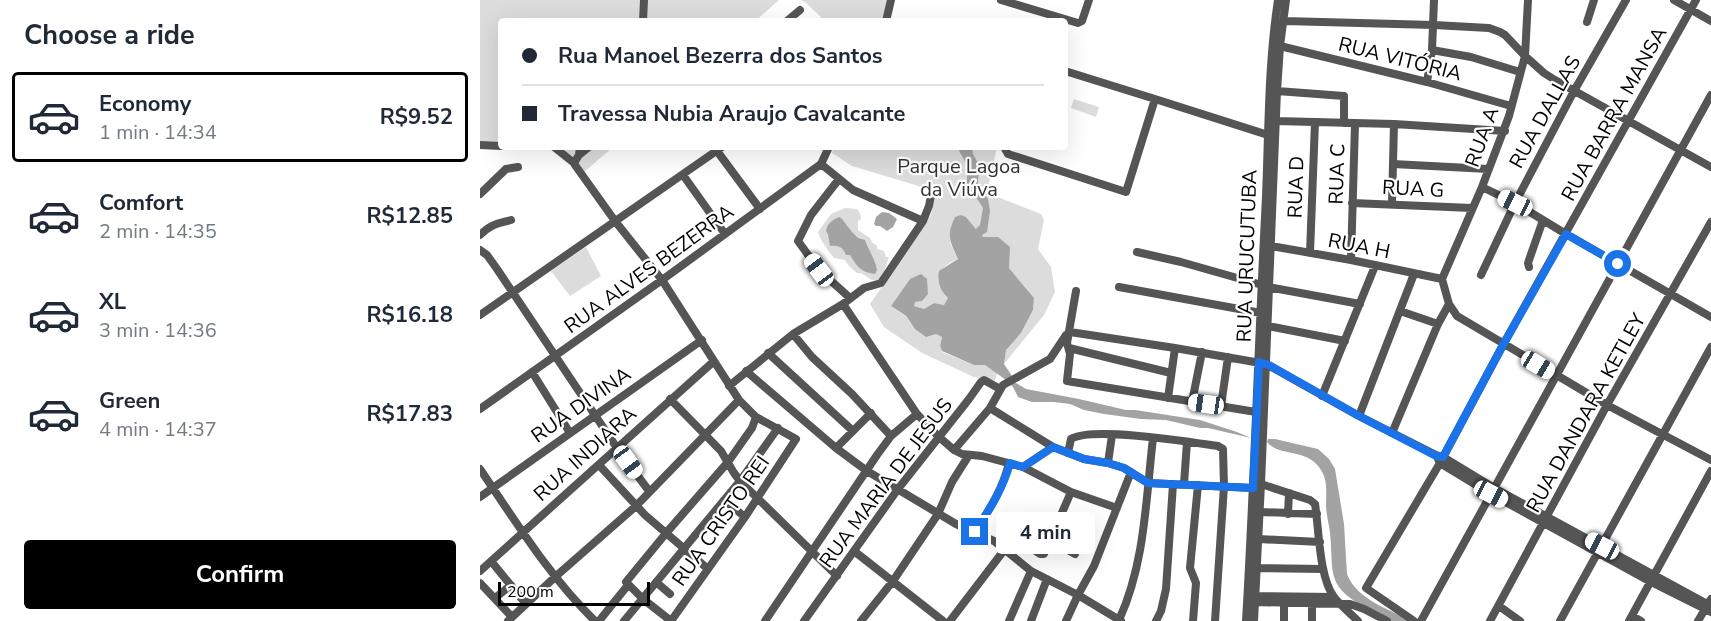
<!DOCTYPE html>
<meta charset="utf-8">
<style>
:root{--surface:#fff;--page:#f2f2f3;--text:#1f2937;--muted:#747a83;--line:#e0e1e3;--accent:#000}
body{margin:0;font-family:"Nunito Sans",sans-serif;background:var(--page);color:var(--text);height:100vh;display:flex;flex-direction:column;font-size:22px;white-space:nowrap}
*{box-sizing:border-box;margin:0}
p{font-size:20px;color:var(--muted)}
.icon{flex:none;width:33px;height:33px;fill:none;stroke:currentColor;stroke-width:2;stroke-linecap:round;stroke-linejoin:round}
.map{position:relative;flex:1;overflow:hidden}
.details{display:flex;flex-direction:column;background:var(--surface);width:480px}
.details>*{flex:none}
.hud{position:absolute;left:18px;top:18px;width:570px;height:132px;border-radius:6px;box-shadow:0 6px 24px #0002;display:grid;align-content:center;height:132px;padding:0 24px;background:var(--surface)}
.scale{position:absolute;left:18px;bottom:15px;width:152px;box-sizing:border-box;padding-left:6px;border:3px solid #000;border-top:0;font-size:16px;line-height:21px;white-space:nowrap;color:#000;-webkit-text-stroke:4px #fff;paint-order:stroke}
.end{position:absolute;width:27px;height:27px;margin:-14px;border:8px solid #1a73e8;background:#fff;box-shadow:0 0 0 3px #fff}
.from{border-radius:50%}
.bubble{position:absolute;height:42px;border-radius:6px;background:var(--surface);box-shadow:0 6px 24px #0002;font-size:20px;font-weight:700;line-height:42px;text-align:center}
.car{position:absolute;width:18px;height:36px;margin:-18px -9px;border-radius:8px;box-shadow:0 0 4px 2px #0007;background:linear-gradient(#fff 24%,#345 0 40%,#fff 0 76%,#345 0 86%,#fff 0)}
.hud b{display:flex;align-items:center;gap:21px;height:57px;font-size:22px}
.hud b+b{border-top:2px solid var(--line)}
.hud i{width:15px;height:15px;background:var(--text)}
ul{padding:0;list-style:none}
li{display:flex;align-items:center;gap:18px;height:90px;margin:0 12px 9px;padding:0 12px;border:3px solid transparent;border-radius:6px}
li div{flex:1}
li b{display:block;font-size:22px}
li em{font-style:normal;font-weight:700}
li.active{border-color:var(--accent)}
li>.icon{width:54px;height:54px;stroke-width:1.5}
h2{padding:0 24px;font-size:27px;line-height:72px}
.button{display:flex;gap:12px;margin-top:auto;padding:12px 24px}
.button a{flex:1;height:69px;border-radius:6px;background:var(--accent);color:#fff;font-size:24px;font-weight:700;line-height:69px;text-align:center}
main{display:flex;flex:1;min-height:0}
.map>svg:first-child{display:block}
</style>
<main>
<section class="details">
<h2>Choose a ride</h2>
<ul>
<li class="active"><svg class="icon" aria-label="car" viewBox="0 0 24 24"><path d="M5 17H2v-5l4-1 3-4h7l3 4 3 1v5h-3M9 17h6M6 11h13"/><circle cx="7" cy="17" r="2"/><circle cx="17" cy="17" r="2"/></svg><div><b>Economy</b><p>1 min · 14:34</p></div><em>R$9.52</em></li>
<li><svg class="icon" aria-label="car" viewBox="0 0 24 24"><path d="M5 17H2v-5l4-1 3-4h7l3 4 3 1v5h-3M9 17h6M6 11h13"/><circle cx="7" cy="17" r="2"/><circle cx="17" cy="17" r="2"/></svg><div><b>Comfort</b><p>2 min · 14:35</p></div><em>R$12.85</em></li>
<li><svg class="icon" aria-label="car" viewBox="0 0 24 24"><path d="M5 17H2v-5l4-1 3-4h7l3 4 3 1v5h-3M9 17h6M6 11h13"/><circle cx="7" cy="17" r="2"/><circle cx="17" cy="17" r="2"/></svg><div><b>XL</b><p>3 min · 14:36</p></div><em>R$16.18</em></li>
<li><svg class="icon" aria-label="car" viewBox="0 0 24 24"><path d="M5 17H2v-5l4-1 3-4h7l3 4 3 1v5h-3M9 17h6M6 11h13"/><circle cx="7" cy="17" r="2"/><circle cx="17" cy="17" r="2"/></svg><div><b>Green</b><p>4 min · 14:37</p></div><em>R$17.83</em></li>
</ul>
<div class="button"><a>Confirm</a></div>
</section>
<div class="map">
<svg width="1231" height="621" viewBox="0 0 1231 621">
<rect width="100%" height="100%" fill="#fff"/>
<path fill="#dcdcdc" d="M0,0H299L275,21H21V147H60L39,149L0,148Z
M320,0H410L407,21H345L325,2Z
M594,99L619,107L616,117L591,108Z
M71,147H133L103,173Z
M354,147H517L507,193L561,214L564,220L558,249L571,267L575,292L564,315L524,364L526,349L541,333L553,310L554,298L529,268L518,237H503L486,217L470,243L478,259C457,268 452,280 468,298L464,305L454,303L444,309L434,306L430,279L411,306L426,317L435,329L456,334L462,337L460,346L462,352L494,365H505L517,373L515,381L494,377L442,353L404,327L390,304L451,215L455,199L452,190L372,166L352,153Z
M365,208L377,209L380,213L381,219L378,221V230L390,238L392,242L397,246V249L404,251L406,257H409L405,269L399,280H392L381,273H377L369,266L365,260L354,258C348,250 341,242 338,232L351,214Z
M106,247L121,276L90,296L71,271Z"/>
<path fill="#a3a3a3" d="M477,147H492L493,154L499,165L498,183L508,199L510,211L507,232L502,235L503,237H518L530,247L529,268L554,298L553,310L541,333L526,350L524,364L532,376L526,380L505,365H494L462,351L460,346L462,337L456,334L446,337L435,329L426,316L411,306L430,279L441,274L447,279L448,294L442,301L435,302L434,306L444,309L454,303L464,305L468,298C460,290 457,282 459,271L478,259C470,241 466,236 475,217L481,215L486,217L496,229L500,225L503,208L498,200L491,193L487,185V165Z
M402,212L409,213L417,219L413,227L407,231L400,226H396L394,224L396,217Z
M359,217L362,219L372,232L378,238L385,240C388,249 395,259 397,270L395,274C380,272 377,266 370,255H366C363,247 358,245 350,246L348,234L346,231C347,224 352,220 359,217Z
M531,380L546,389L599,399L646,410H655L720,420L757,432L771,438L728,428H720L686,420L661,419L624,414L604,410L590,404L574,402H552L538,397L533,387L528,382Z
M788,439H795L838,449L849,459L855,469L864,524L867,574C877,600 908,608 930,621C924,621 917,621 912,621C902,618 892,610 883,606C845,585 854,570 850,533C849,524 846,514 846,505C846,493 848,481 841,470C827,447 800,458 787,442Z"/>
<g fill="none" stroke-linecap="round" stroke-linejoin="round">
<path stroke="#555" stroke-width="8" d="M521,0L598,23L602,21L609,0
M1194,0L1231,21
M163,21L164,0
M307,21L320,10
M406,21L411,0
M804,21L954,25L1009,28L1020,32L1025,35L1045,56L1064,73L1075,80L1231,167
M1107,22L1114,0
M800,46L947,82L1031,106
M952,50L991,57L1040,72
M585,71L675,99
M947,82L952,50L954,0
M797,91L864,96V123
M795,121L914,124L1025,131
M0,145L21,146
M74,147L94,163
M100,147L99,155L94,163L95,165L135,221L182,280L259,400L276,417L316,439L265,517L191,621
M524,147L528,154L646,192L675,99L791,136
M237,151L280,209
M99,155L109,147
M341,164L373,190L443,221
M913,164L1008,169
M203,175L245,234
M359,179L331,215L318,241L339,270L370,298
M1002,187L1035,203L1086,234L1231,317
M0,194L26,169L38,167
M872,203L992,208
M912,203L914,124
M0,235C11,224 17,224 31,220
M791,246L871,260L962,279
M0,250L7,255L17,269L137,448L169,491
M657,252L701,262L782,285
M830,253L835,122
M871,260L875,124
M1049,267L1048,263L1063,220
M1001,275L1035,203L1094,91L1146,0
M962,279L969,304L977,316L1127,405L1231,460
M962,279L1002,187L1029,116L1045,56L1048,0
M639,287L781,313
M788,287L880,304
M596,291L587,343L590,354L587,381L776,412
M363,304L437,414L459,437L474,450L482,454L502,456L543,467L591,492L637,508
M920,311L958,324
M0,315L242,147
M788,326L865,341
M590,332L695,348L786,364L879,416L956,455L963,457L1014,488L1231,606
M313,334L332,357L372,394L411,436
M589,348L691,373
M288,353L373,431
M266,371L356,448L387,471L476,524L514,541L551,571L598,595L641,621
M52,372L90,433
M249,386L313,334L363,304L384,288L401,283L443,221L449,206L451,196
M842,396L895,266
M688,398L695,348
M190,399L241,451L254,473L260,481L357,576
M712,402L722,352
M741,406L748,357
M510,408L573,447L604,459L628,463L644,468L668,483L773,488
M0,409L182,280L341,164L349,147
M879,416L934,274
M912,433L958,324L969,304
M356,448L391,413
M474,450L510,408L523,385L570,359L586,335L589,333
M588,453L591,439C612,426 710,442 738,446L743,449L744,486L735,621
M958,459L960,463L1011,494L1171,582L1231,612
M628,463L632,435
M119,465L165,515L228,569
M543,467L573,447
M0,469C36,522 69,576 115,621
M704,484L707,442
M781,484L830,500L835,504C839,528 839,578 854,597C861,606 870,613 878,621
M0,497L222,340
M244,500L265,517
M780,512L837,514
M808,514L809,493
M495,532C509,510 523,489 529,463
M779,539L840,542
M570,540L595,554
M374,551L463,621
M529,553L540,541L560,554H564L591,492
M11,561L46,604
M777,568L843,569
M0,571L233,362
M176,582L190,594
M0,583L32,617
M772,596L854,597
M15,598L31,585
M804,599V621
M772,602L870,604L884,609L907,621
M1019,606L1040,621
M1152,616L1161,621
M639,620C665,564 666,498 673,438
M28,621L75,577L156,506L259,400
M119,621L148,585
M144,621L260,481L298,428
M191,621L163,599L146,582L187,532L248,462L272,428L276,417
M285,621L397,455L411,436L437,414
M324,621L418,489L489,399L501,382L504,380L520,389
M381,621L413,581L458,514L472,482L489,455
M470,621L525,549
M529,621L551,571
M551,621L567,579
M586,621L598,595L614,566L651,472
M676,621L681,611L686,589L693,484
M713,621L716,583L710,568L718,485
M766,621C774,487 778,352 785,217C789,145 787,72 798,0
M774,621L781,484L797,91L800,46L806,0
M832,621V602
M934,621L886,588L960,463L1023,345L1216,0
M941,621L1231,95
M1010,621L1127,405L1231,222
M1080,621L1231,347
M1149,621L1231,471
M1218,621L1231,599"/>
</g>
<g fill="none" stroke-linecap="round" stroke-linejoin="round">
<path stroke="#1a73e8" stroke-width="8" d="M495,532C509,510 523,489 530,463L543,467L573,447L604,459L628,463L644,468L668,483L773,488L779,362L789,365L879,416L956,456L963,457L1023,345L1086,234L1138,264"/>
</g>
<g text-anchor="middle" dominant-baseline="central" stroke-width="4.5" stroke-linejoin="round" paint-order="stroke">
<g font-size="20" fill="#000" stroke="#fff">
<text transform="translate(920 59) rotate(14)">RUA VITÓRIA</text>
<text transform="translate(1065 112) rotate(-61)">RUA DALLAS</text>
<text transform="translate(1134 114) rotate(-61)">RUA BARRA MANSA</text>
<text transform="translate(1002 137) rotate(-70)">RUA A</text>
<text transform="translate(857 174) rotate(-88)">RUA C</text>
<text transform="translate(816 187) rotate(-88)">RUA D</text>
<text transform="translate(933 189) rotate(3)">RUA G</text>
<text transform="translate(879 246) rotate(11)">RUA H</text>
<text transform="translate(767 256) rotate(-88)">RUA URUCUTUBA</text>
<text transform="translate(169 269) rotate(-36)">RUA ALVES BEZERRA</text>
<text transform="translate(101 405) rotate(-35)">RUA DIVINA</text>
<text transform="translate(1106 413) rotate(-61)">RUA DANDARA KETLEY</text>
<text transform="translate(105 454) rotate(-42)">RUA INDIARA</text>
<text transform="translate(406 483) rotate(-53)">RUA MARIA DE JESUS</text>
<text transform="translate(241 521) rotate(-55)">RUA CRISTO REI</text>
</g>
<g font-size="20" fill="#333" stroke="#fff">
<text x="479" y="166">Parque Lagoa<tspan x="479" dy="23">da Viúva</tspan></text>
</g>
</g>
</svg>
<div class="scale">200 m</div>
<i class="end from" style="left:1138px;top:264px"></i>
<i class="end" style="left:495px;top:532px"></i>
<div class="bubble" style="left:516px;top:512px;width:99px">4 min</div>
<i class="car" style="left:1035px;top:203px;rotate:295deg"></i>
<i class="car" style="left:339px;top:270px;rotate:323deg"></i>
<i class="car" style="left:1058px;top:365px;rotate:121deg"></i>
<i class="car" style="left:726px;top:404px;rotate:278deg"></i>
<i class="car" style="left:148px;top:462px;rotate:144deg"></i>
<i class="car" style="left:1011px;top:494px;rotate:118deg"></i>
<i class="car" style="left:1122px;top:546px;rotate:298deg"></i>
<div class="hud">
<b><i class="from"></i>Rua Manoel Bezerra dos Santos</b>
<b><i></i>Travessa Nubia Araujo Cavalcante</b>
</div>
</div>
</main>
